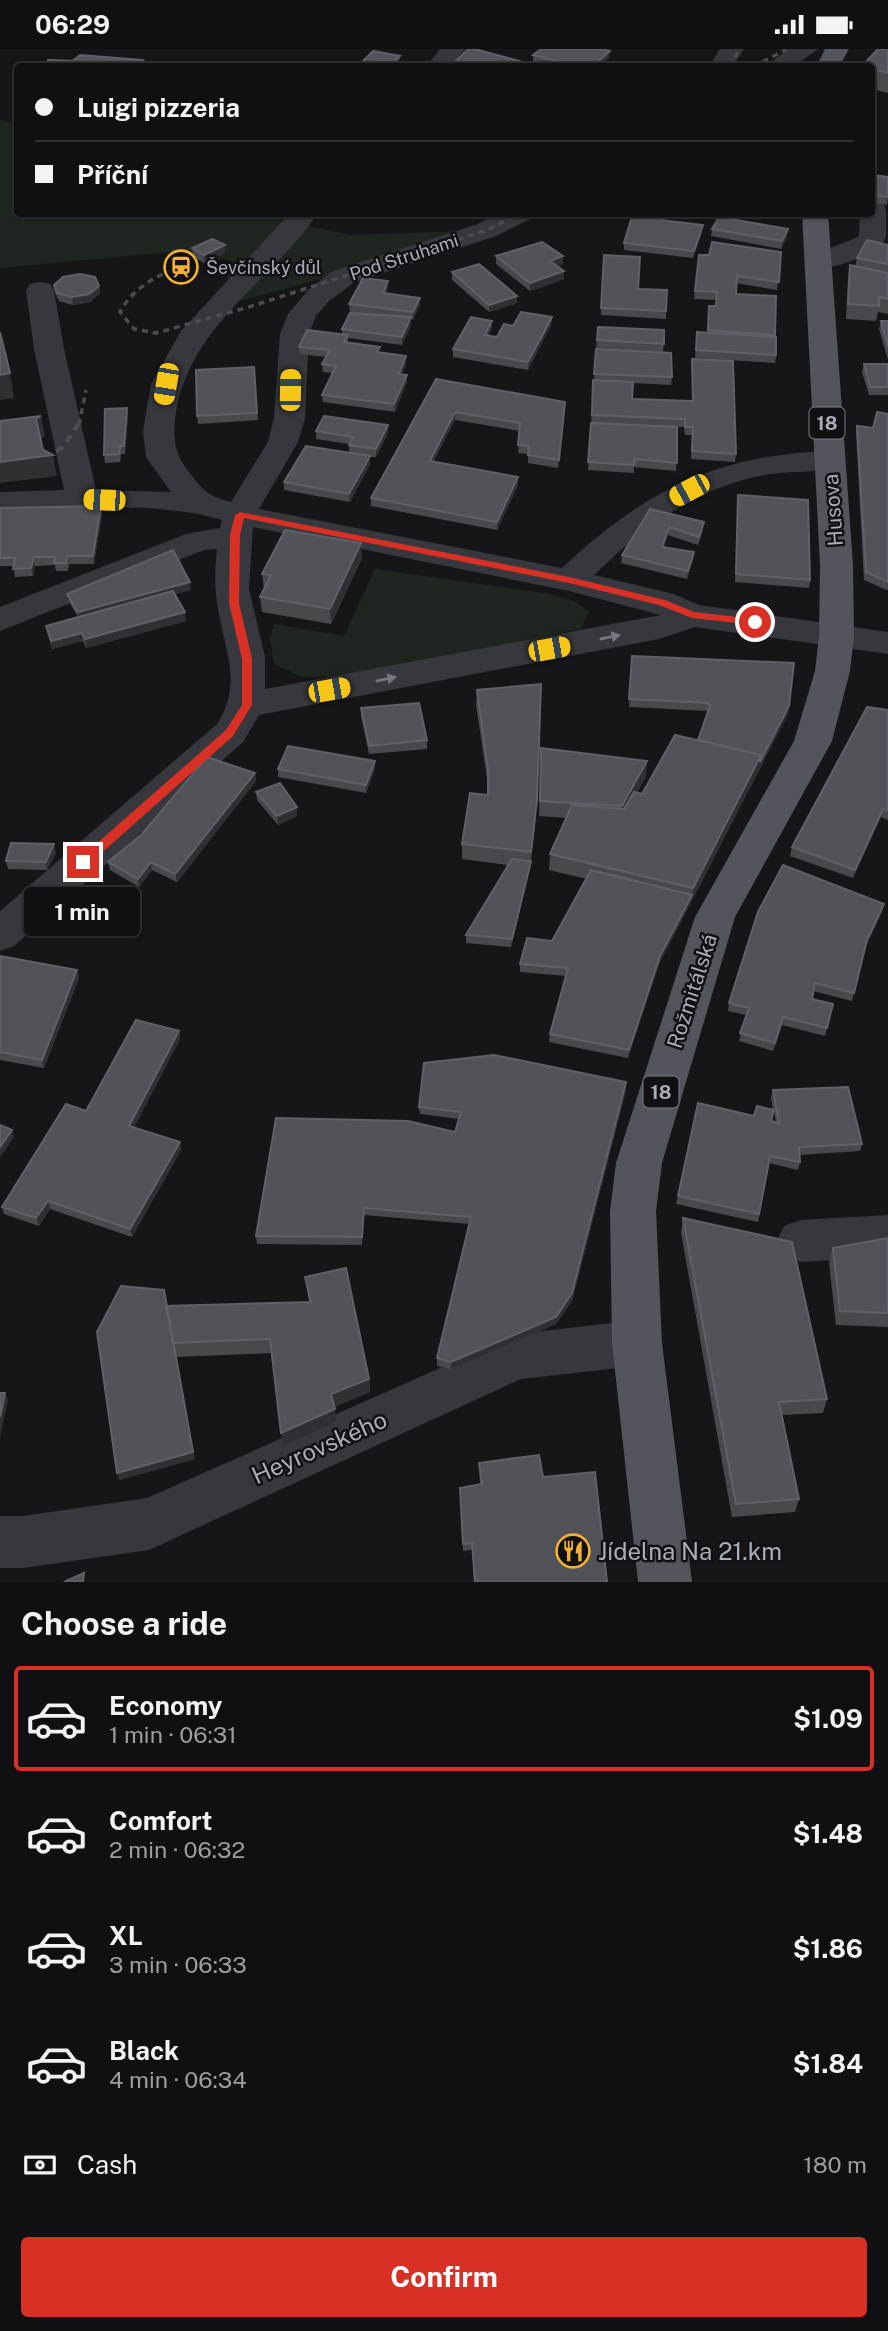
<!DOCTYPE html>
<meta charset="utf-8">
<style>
:root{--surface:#101012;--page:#19191b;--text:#f1f3f6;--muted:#9c9d9f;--line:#303032;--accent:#d93025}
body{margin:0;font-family:"Public Sans",sans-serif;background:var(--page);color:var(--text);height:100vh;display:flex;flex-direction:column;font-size:26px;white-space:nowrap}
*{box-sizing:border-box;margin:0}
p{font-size:23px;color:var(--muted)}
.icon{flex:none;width:38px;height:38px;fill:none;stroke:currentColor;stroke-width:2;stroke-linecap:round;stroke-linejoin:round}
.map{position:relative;height:1533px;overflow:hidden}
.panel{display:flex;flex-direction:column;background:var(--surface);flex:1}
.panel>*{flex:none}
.guide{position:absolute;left:14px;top:14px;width:861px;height:154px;border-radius:7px;box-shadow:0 2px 5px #0004,0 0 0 2px var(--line);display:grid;align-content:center;height:154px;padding:0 21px;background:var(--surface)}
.end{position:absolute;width:32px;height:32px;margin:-16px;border:9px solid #d93025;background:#fff;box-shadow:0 0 0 4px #fff}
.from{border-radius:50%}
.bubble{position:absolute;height:49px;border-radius:7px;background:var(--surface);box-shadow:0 2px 5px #0004,0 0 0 2px var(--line);font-size:23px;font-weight:700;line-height:49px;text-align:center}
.car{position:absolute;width:21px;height:42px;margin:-21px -10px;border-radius:9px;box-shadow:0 0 5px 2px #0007;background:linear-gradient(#f5c518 24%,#345 0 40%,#f5c518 0 76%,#345 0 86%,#f5c518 0)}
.guide b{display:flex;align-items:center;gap:24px;height:66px;font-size:26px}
.guide b+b{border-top:2px solid var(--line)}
.guide i{width:18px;height:18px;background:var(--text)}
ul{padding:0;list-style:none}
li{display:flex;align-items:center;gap:21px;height:105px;margin:0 14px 10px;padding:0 7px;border:4px solid transparent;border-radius:7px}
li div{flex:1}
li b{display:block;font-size:26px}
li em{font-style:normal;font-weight:700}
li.on{border-color:var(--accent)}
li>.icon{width:63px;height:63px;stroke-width:1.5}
h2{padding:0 21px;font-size:32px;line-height:84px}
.pay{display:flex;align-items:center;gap:18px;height:77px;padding:0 21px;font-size:26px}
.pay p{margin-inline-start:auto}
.action{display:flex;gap:14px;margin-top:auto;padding:14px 21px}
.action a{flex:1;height:80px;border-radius:7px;background:var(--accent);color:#fff;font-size:28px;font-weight:700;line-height:80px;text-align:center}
.status{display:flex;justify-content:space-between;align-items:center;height:49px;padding:0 35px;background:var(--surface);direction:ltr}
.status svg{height:19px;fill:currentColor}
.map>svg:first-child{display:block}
</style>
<div class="status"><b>06:29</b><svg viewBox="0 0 49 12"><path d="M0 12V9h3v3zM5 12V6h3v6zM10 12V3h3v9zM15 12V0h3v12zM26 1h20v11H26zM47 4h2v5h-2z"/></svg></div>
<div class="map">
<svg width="888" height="1533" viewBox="0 0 888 1533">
<rect width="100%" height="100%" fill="#161618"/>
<path fill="#1e261f" d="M0,71L17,75L18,164H252L350,186L465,182L333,227L224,256L230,211L169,203L0,219Z
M375,520L550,545L574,552L589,562L581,580L342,629L302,628L274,615L270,589L274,575L344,587Z"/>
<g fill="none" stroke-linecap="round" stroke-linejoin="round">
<path fill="#37383d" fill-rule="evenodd" d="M440,0H465L450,18H426Z
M720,0H744L732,18H709Z
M789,0H818L793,18H764Z
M872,150L882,152C887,159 886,165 886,174C886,179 887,186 885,190C879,207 825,223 809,219L805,213C812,203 845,195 859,187L860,164H872Z
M290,164H318C271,233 191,275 176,363C173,384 173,402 186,419C202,440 205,446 231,453L268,393L274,369L280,285L288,265L308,241L333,222L478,175L499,164H534L530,170L496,187L353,234L328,253L316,267L309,285L305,369L298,393L259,460L562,519C644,442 716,406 829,402L840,404L845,411L840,418C812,425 782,421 754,428C691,443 639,482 594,526L674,545L699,556L888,583V605L695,578L659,590L259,666L243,693L14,897L0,902V862L217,675C243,634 225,603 218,560C214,540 215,519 217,500L204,501L0,582V558L186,485L220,479L222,471C155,451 70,460 0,463V443L64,441L34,300L26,241L30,235L40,233L50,235L54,241L64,300L96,441L171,443L146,408L143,382L151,335L181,282ZM253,478L569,542L661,566L265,640V608L249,540Z
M888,1166V1208L801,1213L784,1207L777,1192L784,1177L801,1171Z
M637,1271L654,1278L662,1294L654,1310L637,1317L521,1330L149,1501L23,1519H0V1467H23L147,1449L517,1285Z"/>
<path fill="#53555c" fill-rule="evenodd" d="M825,0H849L839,18H816Z
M802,164H828L853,516L854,587L850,622L832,692L735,868L662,1114L656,1162L662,1294L692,1533H638L612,1294L610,1162L616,1114L695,868L794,692L815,622L819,587L820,516Z"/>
<path stroke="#4a4c52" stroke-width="3.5" stroke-dasharray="6 5" stroke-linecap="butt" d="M729,18L740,0
M753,18L787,0
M213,203C181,217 137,230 120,263L134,280L156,284L249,258L487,181L521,164
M79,376L86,341"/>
<path stroke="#4a4c52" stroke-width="4.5" stroke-dasharray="8 6" stroke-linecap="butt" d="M44,409L63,398L79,374"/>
</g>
<path fill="#47494d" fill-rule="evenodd" d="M888,0V44L872,40V18Z
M533,6L609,9L599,18H551L533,13Z
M888,128V149L887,156L872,154V142Z
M633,164H664L662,171L702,183L693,209L624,201V194Z
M712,180L787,188L781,200L711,187Z
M888,196V265L878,263L876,272L846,270L848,230L850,216L855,217L857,209Z
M192,199L225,204L204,214L193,207Z
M781,203L777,241L736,234V245L775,286L776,306L775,314L695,309L697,283H707L709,257H716V251L694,250L699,206Z
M604,206L638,240L666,262V270L601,266Z
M496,207L563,215L557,217L564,222V230L530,242L496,215Z
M452,223L517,254L489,263L452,231Z
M54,236L99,237L100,244L90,253L73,256L59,252L55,244Z
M388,239L386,244L420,256L413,271L411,270V276L402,296L348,289V294L380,304L406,315L402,325L407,333L395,363L323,353L322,346L332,324L323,323L322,315L326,308L300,305L299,298L342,285V280L364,265L350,263L349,255Z
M552,268L551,276L528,321L453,308V300L492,272V280L488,287L497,288L513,277Z
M881,272H888V311L879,280Z
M598,278L664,295L663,303L596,299Z
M596,300L672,328L671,336L633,334L632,350L692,352V310L736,405L735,413L691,410L692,386H685L684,378H677L676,422L634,418V424L588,421Z
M864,315H888V346H869L862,323Z
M254,318L258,371L198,375L197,367Z
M436,330L565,360L558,419L528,414V405L518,404L520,382L455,371L433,413L518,428V436L497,481L371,457V449Z
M127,359L128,367L125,405H121L120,413L105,414L104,406Z
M888,365V541L884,540L864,531L856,385L857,377L873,379Z
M388,376V384L376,408H370V415L350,453L284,441V433L349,404V395L316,390V382Z
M738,446L810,531L809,539L735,533Z
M101,457L102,465L94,515H69L68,522H56L55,516L35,517L33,527L15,528L13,517H0V459Z
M650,460L703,481L698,496L668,486L664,498L694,503L693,511L687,530L621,514L622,506Z
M362,509L331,575L262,563L260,548L264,540L262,525Z
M191,541L175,545L186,572L86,599L83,592L52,600L46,577L78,568L69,553L67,545Z
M632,607L788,665L659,915L628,1009L549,993L550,985L566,927L520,923V915L552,892L587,830L549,821L550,805L566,769L539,767L541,699L646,727L637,744L642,745L698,691L707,663V662L629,658Z
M477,641L536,767L530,820L511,898L466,894V886L508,816L462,810V795L488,746V736L476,656Z
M361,659L427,691V700L369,705L361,667Z
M888,661V771L881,768L853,829L790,807L792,798Z
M375,712V720L366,744L278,728V720Z
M255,724L256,732L177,833L152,821L139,838L110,821L108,813Z
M256,743L297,767L278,776L257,751Z
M56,804L47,821L8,820L6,812Z
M884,855L882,863L865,899L852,952L813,942L812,950L833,955L825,987L782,976L773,1002L739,992L746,966L728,962L729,954Z
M0,908L77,921L79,929L44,1019L0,1011Z
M179,982L180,990L134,1078L181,1101L132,1188L50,1160L39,1177L4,1165L2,1158L86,1062Z
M626,1041L572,1252L556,1275L451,1320L437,1317V1309L470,1175L364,1166L362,1196L257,1195L256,1187L455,1083L459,1070L420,1065L419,1058Z
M773,1041L862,1095L860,1102L799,1106L800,1113L798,1121L769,1114L758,1173L676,1155L678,1147L754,1067L773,1061L771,1049ZM774,1062L776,1073L771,1072Z
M683,1169L827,1350L823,1364L782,1366L799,1450L795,1463L732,1468L681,1184Z
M888,1189V1278L836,1276L829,1214L833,1199Z
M305,1228L369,1330L370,1343L334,1358L336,1373L283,1397L272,1304L176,1308L175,1304L195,1410L119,1431L167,1257L309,1253Z
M479,1414L543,1428L607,1533H474L472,1501L463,1502L460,1445L480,1436Z"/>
<path fill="#2f3033" d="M610,2L609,9L599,18H592Z
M400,7V14L396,18H389Z
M703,176L702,183L693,209L694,202Z
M788,180L787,188L781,200L782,192Z
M225,196V204L204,214V206Z
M563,207V215L549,220L550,212Z
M564,222V230L530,242V234Z
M388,232V239L383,252V244Z
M99,237L100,244L90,253L73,256L72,248Z
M517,247V254L489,263V256Z
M420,249V256L413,271V263Z
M411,268V276L402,296V288Z
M552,268L551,276L528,321V313Z
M492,272V280L484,294L485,286Z
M406,307V315L399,332V325Z
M10,324L14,349L0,351V326Z
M407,326V333L395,363L394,355Z
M127,359L128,367L125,405L124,397Z
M455,363V371L430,420V412Z
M41,367L45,387L40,391L36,370Z
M388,376V384L376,408V400Z
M53,406L57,427L0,434V413Z
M370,407V415L350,453L349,445Z
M518,428V436L497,481V473Z
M101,457L102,465L94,515L93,507Z
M669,478L668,486L661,506L662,498Z
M361,494L362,509L331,575L330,560Z
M694,503L693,511L687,530L688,522Z
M34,508L35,517L33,527L31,519Z
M190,533L191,541L79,571L78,563Z
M185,563L186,572L86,599L85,590Z
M82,584L83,592L52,600L51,592Z
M789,657L788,665L691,854L693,839L761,706Z
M375,712V720L366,744V736Z
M647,712L646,727L620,773L622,757Z
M255,724L256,732L177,833L175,825Z
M537,751L530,820L511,898L512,890L530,816Z
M297,758V767L278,776L277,767Z
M883,760L881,768L853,829L855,821Z
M54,795L56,804L47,821L46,813Z
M151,813L152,821L139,838L138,830Z
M692,846L691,854L659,915L628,1009L629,1001L660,907Z
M884,855L882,863L865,899L867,891Z
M77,921L79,929L44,1019L42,1011Z
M179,982L180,990L131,1085L129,1077Z
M626,1033V1041L572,1252L556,1275L451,1320V1313Z
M12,1081L14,1088L0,1109V1098Z
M180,1093L181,1101L132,1188L130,1180Z
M48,1152L50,1160L39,1177L36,1169Z
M174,1297L195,1410L119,1431L117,1424Z
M369,1330L370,1343L332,1359L331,1345Z
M5,1344L8,1351L0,1388V1368Z
M335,1360L336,1373L283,1397L281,1384Z"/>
<path fill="#525359" stroke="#5f6168" stroke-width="2" d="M468,0H475L541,18H450Z
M541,0H601L610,2L592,18H581L533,6Z
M878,0H888V24L872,20V18H861Z
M373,2L400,7L389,18H357Z
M80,6L143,11L139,18H65Z
M48,11L72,12L65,18H45Z
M874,126L888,128V148L872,146Z
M633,164H662L661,171L703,176L694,202L624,194Z
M719,168L788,180L782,192L712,180Z
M212,190L225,196L204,206L192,199Z
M867,191L888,196V215L857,209Z
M542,193L563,207L550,212L564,222L530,234L496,207Z
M712,193L781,203L779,233L737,227L736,245L776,247L775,286L708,281L709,257H716L717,243L695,242L699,206H709Z
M604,206L640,208L638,240L667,241L666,262L601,259Z
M479,215L517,247L489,256L452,223Z
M850,216L888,224V250L879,248V257L848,255Z
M80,225L95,228L99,237L89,245L72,248L57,244L54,236L63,228Z
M363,229L388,232L383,244L420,249L413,263L349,255Z
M521,263L552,268L528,313L453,300L471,268L492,272L485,286L497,288L504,275L513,277Z
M350,264L411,268L402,288L342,280Z
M881,272H888V298Z
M598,278L664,281V295L597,291Z
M307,281L348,286L344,293L380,298L377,303L406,307L399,325L407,326L394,355L322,346L336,317L322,315L330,301L299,298Z
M0,283L10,324L0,326Z
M697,283L776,288V306L696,301Z
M596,300L671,304L672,328L594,325Z
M692,310L733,312L736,405L692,402L693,378H685V370L592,366L593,331L633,333L632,350L693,352Z
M864,315H888V338H870Z
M254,318L257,364L197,367L196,321Z
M436,330L565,353L559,411L528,406L529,397L518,396L520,374L455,363L430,412L518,428L497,473L371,449Z
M127,359L124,397H120L119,405L104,406L105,360Z
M877,363L888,365V533L866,523L857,377L873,379Z
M41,367L36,370L43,401L53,406L0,413V372Z
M324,367L388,376L376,400L349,396L353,388L316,382Z
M591,374L677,378V414L635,410L634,416L588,413Z
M306,397L370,407L349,445L284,433Z
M738,446L808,451L810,531L736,525Z
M101,457L93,507H67L66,514H54L55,508H34L31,519L13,520L15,509H0V459Z
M650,460L704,473L699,488L669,478L662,498L694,503L688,522L622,506Z
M285,481L361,494L330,560L260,548L271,526L262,525Z
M173,501L190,533L78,563L67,545Z
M173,542L185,563L85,590L82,584L51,592L46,577Z
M632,607L794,614L789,657L760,713L761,706L698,691L710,657L708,654L629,650Z
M541,635L537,751L531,803L462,795L470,744L488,746V721L477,641Z
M419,654L427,691L369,697L361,659Z
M867,658L888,661V762L883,760L855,821L792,798Z
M675,686L761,706L693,839L550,805L572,756L624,760L634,743L642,745Z
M288,697L375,712L366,736L278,720Z
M541,699L647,712L622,757L540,752Z
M207,708L255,724L175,825L151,813L138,830L108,813L142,785Z
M280,734L297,758L277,767L256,743Z
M11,794L54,795L46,813L6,812Z
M512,810L531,812L512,890L466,886Z
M783,816L884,855L867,891L854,944L815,934L812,950L833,955L827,979L783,968L775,994L740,984L749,959L729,954L758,863Z
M591,821L692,846L660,907L629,1001L550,985L568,919L520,915L527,889L552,892Z
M0,907L77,921L42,1011L0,1003Z
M136,971L179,982L129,1077L180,1093L130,1180L48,1152L36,1169L2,1158L66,1055L86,1062Z
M494,1006L626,1033L572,1244L556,1268L451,1313L437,1309L471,1168L364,1159L362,1188L256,1187L276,1069L408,1072L455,1083L461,1063L419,1058L424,1014Z
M848,1038L862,1095L799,1098L800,1113L770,1107L759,1165L678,1147L698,1054L754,1067L757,1057L774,1061L771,1072L779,1074L773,1041Z
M0,1076L12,1081L0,1098Z
M683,1169L792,1193L827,1350L779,1353L799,1450L736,1455Z
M888,1189V1264L840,1262L833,1199Z
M346,1219L369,1330L331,1345L335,1360L281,1384L270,1290L173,1294L166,1257L311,1253L305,1228Z
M121,1237L164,1241L193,1403L117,1424L97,1283Z
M0,1344H5L0,1368Z
M539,1406L543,1428L595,1423L607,1533H475L472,1494L463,1495L460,1439L482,1435L479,1414Z
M84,1524L83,1533H64Z"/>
<defs><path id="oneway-solid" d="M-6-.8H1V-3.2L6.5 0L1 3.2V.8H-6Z" transform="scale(1.75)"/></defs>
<g fill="#757881">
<use href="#oneway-solid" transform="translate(610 588) rotate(-11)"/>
<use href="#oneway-solid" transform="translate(386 630) rotate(-11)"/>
</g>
<path fill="#d93025" d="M240,463L569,528L665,551L694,563L755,570L760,573L755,576L692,569L659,556L569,534L244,469L240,486L239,554L252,610V656L233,687L88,816H79V810L226,681L242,656V610L229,554L230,486L235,466Z"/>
<defs>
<symbol id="station-ring" viewBox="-11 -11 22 22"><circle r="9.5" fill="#111113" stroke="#f2b134" stroke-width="1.5"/><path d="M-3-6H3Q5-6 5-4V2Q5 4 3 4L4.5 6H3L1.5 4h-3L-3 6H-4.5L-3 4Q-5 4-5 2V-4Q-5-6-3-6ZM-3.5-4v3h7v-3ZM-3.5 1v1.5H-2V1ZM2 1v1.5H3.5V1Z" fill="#f2b134"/></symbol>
<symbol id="restaurant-ring" viewBox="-11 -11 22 22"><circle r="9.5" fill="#111113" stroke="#f2b134" stroke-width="1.5"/><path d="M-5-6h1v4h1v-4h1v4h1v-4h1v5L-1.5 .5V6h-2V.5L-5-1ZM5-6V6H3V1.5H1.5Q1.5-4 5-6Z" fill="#f2b134"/></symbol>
</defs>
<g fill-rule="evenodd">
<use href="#station-ring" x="162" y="199" width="38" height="38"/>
<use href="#restaurant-ring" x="554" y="1483" width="38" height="38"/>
</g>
<g text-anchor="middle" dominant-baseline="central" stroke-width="5" stroke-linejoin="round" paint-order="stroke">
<g font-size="18" fill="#a8adb8" stroke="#111113">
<text transform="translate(404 208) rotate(-18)">Pod Struhami</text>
</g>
<g font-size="18" fill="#a8adb8" stroke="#111113" text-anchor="start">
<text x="206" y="218">Ševčínský důl</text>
</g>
<g fill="#111113" stroke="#7b7e86" stroke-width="2">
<rect x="809.5" y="358.5" width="35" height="31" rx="5"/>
<rect x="643.5" y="1027.5" width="35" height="31" rx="5"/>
</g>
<g font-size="19" font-weight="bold" fill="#a8adb8">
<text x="827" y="374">18</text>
<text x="661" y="1043">18</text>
</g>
<g font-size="21" fill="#a8adb8" stroke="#111113">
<text transform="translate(833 461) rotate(-94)">Husova</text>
<text transform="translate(692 942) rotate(-72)">Rožmitálská</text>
</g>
<g font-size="24" fill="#a8adb8" stroke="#111113">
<text transform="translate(319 1398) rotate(-24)">Heyrovského</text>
</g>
<g font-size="24" fill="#a8adb8" stroke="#111113" text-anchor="start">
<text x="598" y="1502">Jídelna Na 21.km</text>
</g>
</g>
</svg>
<i class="end from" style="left:755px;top:573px"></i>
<i class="end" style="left:83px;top:813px"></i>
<div class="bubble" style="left:24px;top:838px;width:116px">1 min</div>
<i class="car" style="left:166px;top:335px;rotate:190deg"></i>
<i class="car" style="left:290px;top:341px;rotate:1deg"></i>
<i class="car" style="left:689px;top:441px;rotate:242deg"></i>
<i class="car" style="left:104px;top:451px;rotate:272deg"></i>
<i class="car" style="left:549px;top:600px;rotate:80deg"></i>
<i class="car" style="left:329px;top:641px;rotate:80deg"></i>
<div class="guide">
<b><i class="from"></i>Luigi pizzeria</b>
<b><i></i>Příční</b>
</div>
</div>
<section class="panel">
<h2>Choose a ride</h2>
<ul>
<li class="on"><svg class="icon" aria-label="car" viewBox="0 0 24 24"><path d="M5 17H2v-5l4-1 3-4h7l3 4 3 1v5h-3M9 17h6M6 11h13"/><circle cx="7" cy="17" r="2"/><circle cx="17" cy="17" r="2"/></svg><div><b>Economy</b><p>1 min · 06:31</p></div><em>$1.09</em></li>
<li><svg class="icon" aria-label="car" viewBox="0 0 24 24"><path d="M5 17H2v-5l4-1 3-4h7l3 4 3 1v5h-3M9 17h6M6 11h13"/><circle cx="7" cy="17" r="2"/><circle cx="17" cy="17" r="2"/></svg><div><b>Comfort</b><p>2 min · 06:32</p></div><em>$1.48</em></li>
<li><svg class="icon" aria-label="car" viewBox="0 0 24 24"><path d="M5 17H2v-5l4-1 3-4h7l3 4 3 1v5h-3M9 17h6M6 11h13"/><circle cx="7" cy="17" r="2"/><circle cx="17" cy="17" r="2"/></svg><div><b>XL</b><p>3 min · 06:33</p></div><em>$1.86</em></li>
<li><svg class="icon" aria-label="car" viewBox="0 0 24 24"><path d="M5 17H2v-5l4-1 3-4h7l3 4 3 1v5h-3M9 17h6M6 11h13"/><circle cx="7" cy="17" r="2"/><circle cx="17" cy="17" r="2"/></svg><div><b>Black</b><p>4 min · 06:34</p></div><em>$1.84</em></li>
</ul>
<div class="pay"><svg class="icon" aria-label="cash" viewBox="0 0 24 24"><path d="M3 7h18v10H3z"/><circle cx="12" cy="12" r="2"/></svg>Cash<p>180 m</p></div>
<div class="action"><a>Confirm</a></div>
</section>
